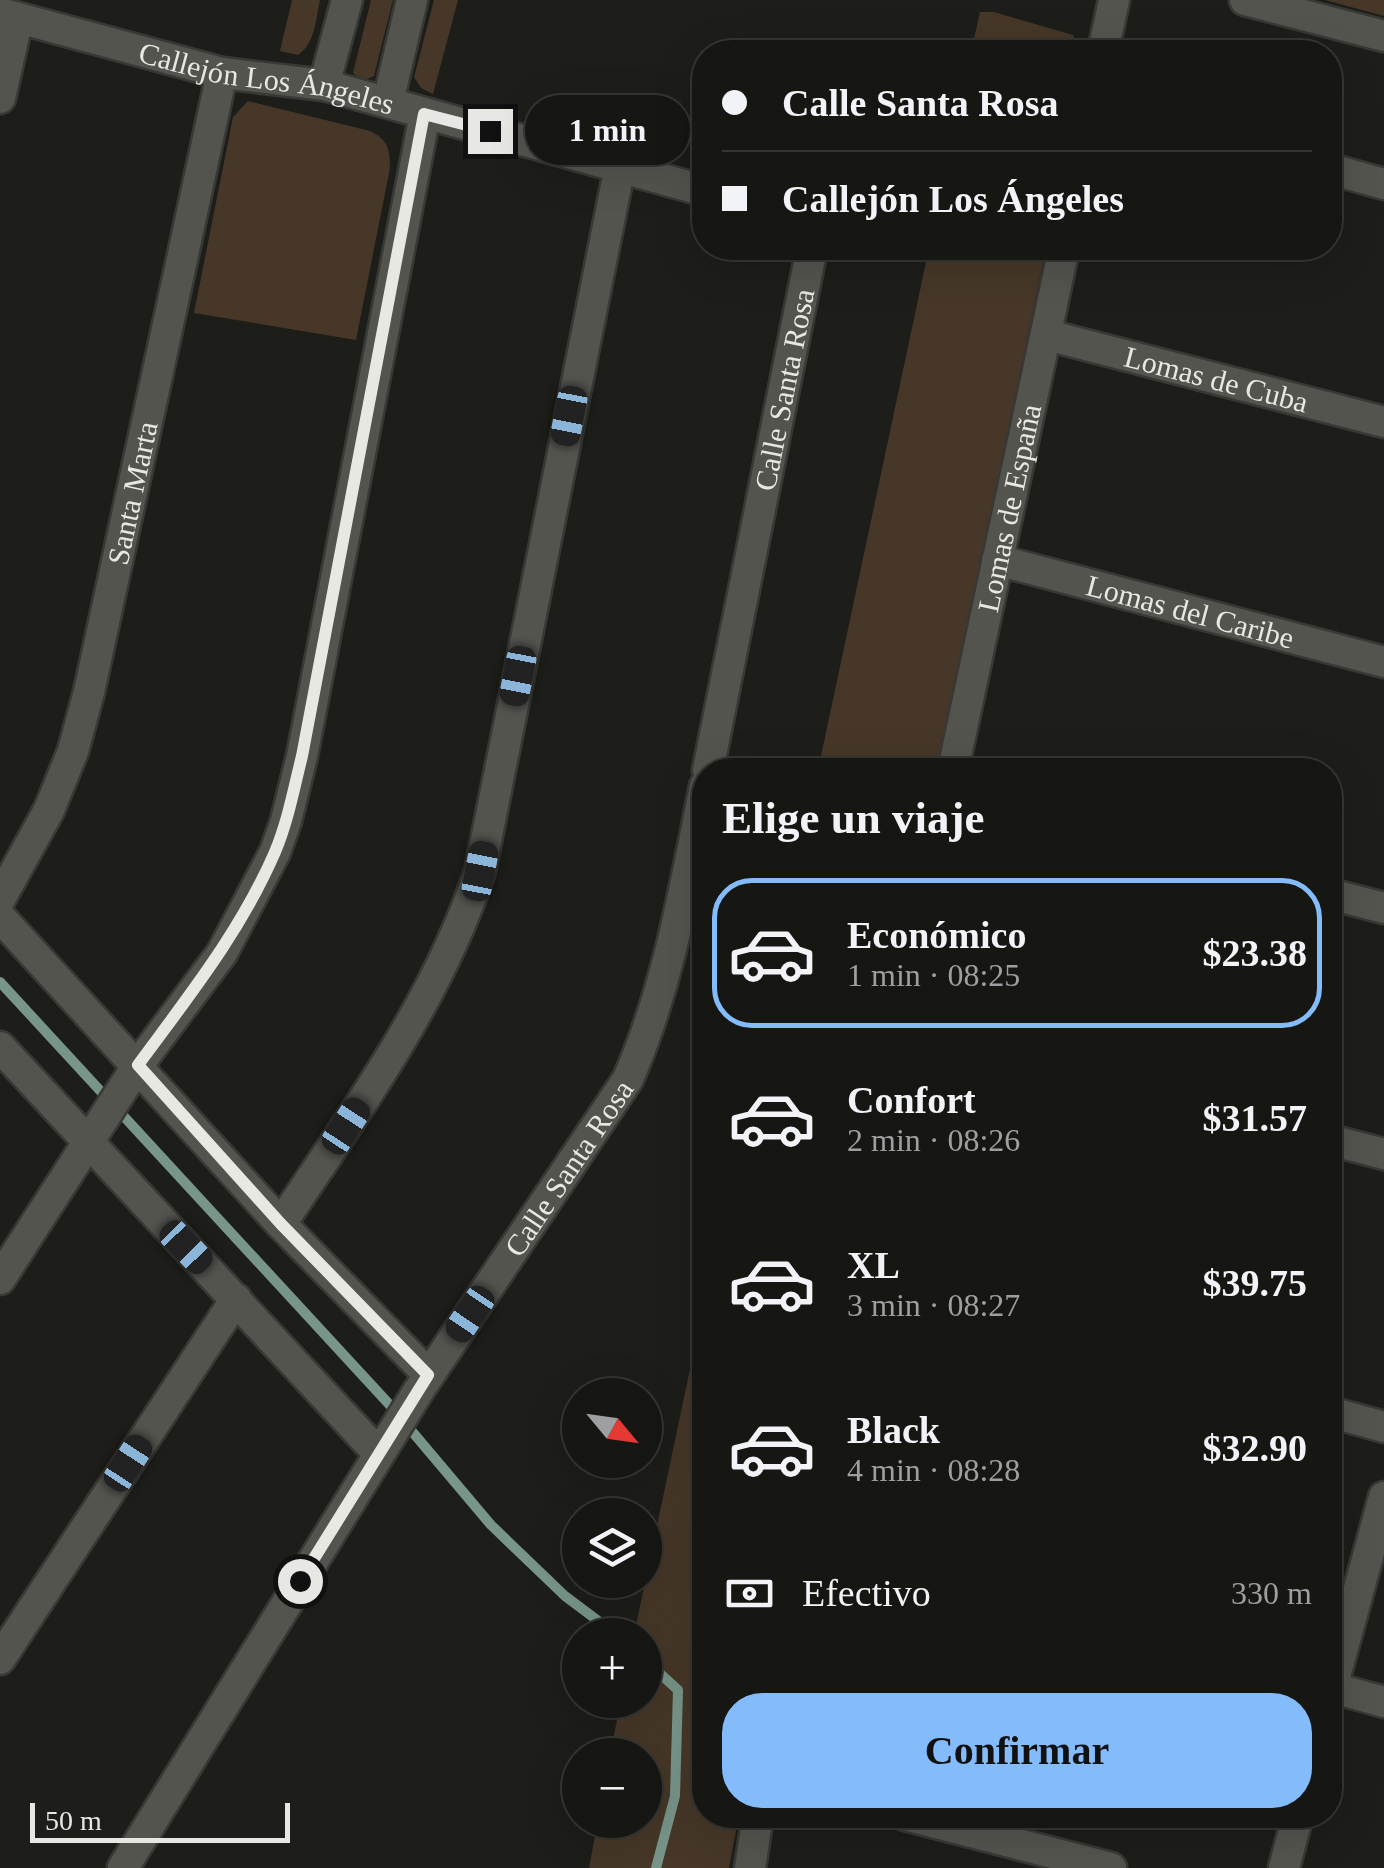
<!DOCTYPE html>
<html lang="es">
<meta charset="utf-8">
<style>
:root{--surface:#161613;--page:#1f1f1c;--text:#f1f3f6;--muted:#9e9fa0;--line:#353533;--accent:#84bcfb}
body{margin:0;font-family:Georgia,serif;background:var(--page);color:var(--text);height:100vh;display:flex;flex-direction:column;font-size:38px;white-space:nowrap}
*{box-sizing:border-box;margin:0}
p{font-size:32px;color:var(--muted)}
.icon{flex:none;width:55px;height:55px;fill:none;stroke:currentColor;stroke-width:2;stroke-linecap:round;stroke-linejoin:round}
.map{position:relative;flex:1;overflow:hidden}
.side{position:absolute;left:692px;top:758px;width:650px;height:1070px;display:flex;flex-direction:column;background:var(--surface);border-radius:40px;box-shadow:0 10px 40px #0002,0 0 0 2px var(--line)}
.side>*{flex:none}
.guide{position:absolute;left:692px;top:40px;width:650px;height:220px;border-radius:40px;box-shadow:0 10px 40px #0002,0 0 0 2px var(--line);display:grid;align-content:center;height:220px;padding:0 30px;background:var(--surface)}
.needle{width:65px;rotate:119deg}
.tools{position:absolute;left:562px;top:1378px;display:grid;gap:20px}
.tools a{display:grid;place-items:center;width:100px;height:100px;border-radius:50%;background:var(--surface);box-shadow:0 10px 40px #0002,0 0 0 2px var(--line);font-size:50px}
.scale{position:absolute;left:30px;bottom:25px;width:260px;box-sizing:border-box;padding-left:10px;border:5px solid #e7e8e4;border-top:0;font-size:28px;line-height:35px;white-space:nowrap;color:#e7e8e4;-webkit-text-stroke:8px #1d1e19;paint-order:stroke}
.end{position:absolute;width:45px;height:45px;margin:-22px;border:12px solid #e7e8e4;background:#111;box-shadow:0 0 0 5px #111}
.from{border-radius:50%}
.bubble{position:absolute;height:70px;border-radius:35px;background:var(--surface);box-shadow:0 10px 40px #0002,0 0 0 2px var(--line);font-size:32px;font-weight:800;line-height:70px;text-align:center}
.car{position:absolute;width:30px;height:60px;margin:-30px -15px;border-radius:12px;box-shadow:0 0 8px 2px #0007;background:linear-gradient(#222 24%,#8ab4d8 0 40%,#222 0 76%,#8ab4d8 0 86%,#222 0)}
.guide b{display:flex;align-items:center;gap:35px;height:95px;font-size:38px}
.guide b+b{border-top:2px solid var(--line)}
.guide i{width:25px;height:25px;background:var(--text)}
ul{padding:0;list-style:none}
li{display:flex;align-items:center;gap:30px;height:150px;margin:0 20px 15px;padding:0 10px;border:5px solid transparent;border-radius:40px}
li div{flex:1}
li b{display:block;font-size:38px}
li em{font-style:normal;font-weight:800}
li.on{border-color:var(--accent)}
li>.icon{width:90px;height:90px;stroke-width:1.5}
h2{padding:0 30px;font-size:45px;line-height:120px}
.pay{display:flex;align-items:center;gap:25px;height:110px;padding:0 30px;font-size:38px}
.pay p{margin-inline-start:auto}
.cta{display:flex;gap:20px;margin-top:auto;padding:20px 30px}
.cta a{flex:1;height:115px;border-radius:40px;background:var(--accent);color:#111;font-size:40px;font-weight:800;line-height:115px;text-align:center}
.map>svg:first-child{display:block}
</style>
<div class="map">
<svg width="1384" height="1868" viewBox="0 0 1384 1868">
<rect width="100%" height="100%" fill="#1d1e19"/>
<path fill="#463728" d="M292,0H320C316,19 315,44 298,55L280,51Z
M371,0H393L374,76L362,81L353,73Z
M434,0H458L433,94L421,88L414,77Z
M1325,0H1384V16Z
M980,12H994L1073,35L1082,52H971Z
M248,101L370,131C388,139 390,150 390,168L356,340L194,313L233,117Z
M929,248H1046L937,770H818Z
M705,1298V1815H739L729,1868H589L598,1820H645V1755H610L621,1700H645V1635H634Z"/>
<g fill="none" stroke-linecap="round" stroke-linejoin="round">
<path stroke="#78958a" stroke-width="10" d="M0,982L388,1403L491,1525L565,1596L617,1635
M645,1660L678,1690L675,1796L656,1868"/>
<defs>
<g id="minor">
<path d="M1245,0L1384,36"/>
<path id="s1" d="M0,13L222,73L324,85L705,191"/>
<path d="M1103,52L1114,0"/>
<path d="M324,85L347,0"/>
<path d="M0,98L18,18"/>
<path d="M388,102L412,0"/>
<path d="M1330,169L1384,184"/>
<path id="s2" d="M1047,335L1384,422"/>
<path id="s3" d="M997,560L1384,662"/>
<path id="s4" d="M708,770L812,248"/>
<path id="s5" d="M953,770L1064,248"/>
<path d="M1330,894L1384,908"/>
<path id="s6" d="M0,899L49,810L73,751L89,692L222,73"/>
<path d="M0,917L281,1224L429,1375"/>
<path d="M0,1047L378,1453"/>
<path d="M1330,1140L1384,1154"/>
<path d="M281,1224C355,1112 438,1000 480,871L620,166"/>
<path d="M0,1279L138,1065L222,953L275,852L286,821L302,756L425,114"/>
<path d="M1330,1412L1384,1427"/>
<path d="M0,1659L236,1299"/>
<path d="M1330,1687L1384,1702"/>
<path d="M1330,1695L1384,1497"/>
<path d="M905,1815L1111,1868"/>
<path id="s7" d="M123,1868L419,1390L628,1079C669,985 685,886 705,786"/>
<path d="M750,1868L758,1815"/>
<path d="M1284,1868L1298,1815"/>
</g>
</defs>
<use href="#minor" stroke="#383936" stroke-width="35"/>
<use href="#minor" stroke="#53544e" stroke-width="30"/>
</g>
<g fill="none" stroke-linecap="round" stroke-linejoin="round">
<path stroke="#e7e8e4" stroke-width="12" d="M300,1581L428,1375L281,1224L138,1065C188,997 241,931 275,852C288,821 294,788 302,756L424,114L490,131"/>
</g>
<g text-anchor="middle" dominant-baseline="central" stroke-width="10" stroke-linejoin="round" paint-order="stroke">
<g font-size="30" fill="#e7e8e4" stroke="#1d1e19">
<text stroke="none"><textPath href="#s1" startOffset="275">Callejón Los Ángeles</textPath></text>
<text stroke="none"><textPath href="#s2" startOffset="175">Lomas de Cuba</textPath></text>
<text stroke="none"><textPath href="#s4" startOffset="388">Calle Santa Rosa</textPath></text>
<text stroke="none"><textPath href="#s6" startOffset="430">Santa Marta</textPath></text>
<text stroke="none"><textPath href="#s5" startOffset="268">Lomas de España</textPath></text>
<text stroke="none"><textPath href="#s3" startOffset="200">Lomas del Caribe</textPath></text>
<text stroke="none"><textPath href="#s7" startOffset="830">Calle Santa Rosa</textPath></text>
</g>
</g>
</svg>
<div class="tools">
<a><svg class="needle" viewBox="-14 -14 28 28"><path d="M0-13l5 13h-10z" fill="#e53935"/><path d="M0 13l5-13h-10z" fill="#9e9fa0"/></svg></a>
<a><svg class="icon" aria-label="layers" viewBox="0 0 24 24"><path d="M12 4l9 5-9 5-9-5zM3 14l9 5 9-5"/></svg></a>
<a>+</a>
<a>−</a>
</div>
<div class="scale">50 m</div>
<i class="end from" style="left:300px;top:1581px"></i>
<i class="end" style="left:490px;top:131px"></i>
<div class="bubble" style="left:525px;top:95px;width:165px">1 min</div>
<i class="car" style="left:569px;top:416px;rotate:191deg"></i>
<i class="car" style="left:518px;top:676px;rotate:191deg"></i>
<i class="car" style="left:480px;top:871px;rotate:11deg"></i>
<i class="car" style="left:346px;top:1126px;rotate:33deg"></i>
<i class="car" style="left:186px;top:1247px;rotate:136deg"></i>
<i class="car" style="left:470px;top:1314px;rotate:214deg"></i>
<i class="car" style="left:128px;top:1463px;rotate:33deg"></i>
<div class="guide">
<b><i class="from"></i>Calle Santa Rosa</b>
<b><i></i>Callejón Los Ángeles</b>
</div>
<section class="side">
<h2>Elige un viaje</h2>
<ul>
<li class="on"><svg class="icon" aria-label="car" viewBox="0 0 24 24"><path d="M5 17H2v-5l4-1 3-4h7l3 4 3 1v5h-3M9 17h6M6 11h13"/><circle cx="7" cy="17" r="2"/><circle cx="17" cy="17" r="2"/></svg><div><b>Económico</b><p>1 min · 08:25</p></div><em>$23.38</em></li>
<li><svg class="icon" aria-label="car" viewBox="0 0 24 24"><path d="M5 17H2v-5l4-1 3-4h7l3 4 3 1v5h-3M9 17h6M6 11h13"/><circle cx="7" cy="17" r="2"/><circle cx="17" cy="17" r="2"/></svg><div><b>Confort</b><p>2 min · 08:26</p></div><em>$31.57</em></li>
<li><svg class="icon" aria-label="car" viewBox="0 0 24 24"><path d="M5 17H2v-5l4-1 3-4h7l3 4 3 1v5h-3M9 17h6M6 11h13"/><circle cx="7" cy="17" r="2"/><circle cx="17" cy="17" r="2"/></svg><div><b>XL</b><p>3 min · 08:27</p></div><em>$39.75</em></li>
<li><svg class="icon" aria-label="car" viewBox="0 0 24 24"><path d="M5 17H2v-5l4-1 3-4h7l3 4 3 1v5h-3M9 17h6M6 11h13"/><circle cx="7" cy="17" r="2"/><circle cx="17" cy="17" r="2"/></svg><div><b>Black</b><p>4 min · 08:28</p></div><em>$32.90</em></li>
</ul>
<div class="pay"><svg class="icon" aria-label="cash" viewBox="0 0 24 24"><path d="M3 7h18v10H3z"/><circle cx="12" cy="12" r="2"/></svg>Efectivo<p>330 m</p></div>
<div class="cta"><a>Confirmar</a></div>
</section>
</div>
